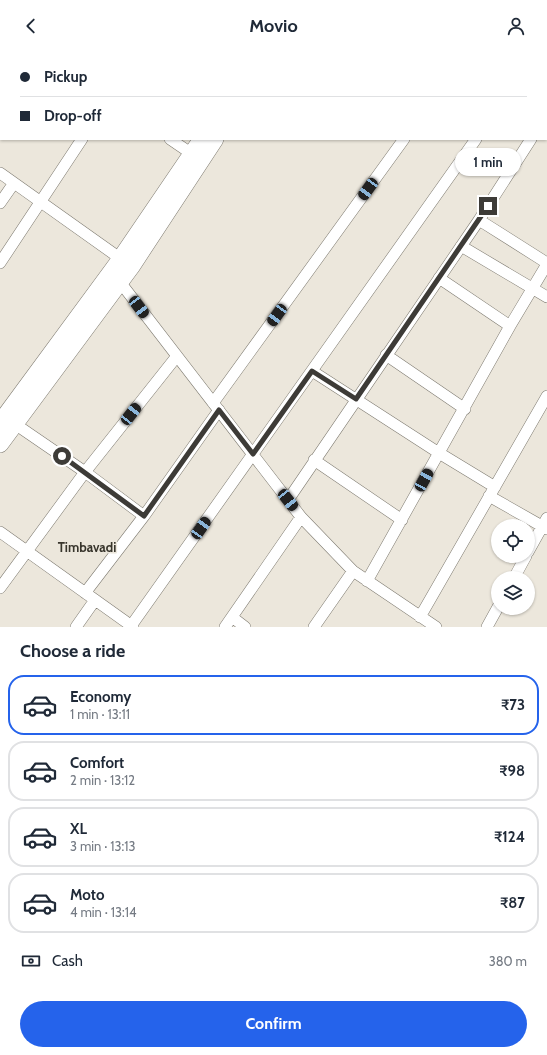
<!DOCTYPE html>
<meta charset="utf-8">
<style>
:root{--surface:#fff;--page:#f6f6f7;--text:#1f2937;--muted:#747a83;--line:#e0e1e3;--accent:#2563eb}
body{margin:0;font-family:Cabin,sans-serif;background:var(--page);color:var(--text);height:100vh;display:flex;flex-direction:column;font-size:15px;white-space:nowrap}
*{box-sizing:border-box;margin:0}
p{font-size:13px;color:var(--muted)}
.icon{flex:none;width:22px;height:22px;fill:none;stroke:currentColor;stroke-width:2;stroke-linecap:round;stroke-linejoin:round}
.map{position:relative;height:575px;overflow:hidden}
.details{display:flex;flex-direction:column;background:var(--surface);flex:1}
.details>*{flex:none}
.top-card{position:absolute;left:0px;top:0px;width:547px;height:88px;box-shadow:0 1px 3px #0004;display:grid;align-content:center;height:88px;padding:0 20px;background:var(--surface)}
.tools{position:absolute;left:491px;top:467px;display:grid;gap:8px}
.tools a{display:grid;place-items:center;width:44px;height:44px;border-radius:50%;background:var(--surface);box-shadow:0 1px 3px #0004;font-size:20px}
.end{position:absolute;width:18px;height:18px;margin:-9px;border:5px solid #3d3b37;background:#fff;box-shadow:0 0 0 2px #fff}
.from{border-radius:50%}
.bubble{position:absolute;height:28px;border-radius:14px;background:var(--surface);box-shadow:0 1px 3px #0004;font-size:13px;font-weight:700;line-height:28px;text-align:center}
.car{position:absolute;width:12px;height:24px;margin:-12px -6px;border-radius:5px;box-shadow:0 0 3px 1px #0007;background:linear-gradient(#222 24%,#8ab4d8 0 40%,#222 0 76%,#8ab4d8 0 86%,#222 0)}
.top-card b{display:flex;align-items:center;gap:14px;height:38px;font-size:15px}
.top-card b+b{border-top:1px solid var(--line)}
.top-card i{width:10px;height:10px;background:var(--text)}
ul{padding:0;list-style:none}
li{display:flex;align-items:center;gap:12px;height:60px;margin:0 8px 6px;padding:0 12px;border:2px solid var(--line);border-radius:16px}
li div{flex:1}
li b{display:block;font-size:15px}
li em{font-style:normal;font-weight:700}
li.on{border-color:var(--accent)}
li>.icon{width:36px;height:36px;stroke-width:1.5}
h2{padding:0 20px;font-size:18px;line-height:48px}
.pay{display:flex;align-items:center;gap:10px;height:44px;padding:0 20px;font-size:15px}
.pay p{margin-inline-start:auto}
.button{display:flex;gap:8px;margin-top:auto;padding:8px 20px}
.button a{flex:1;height:46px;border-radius:24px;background:var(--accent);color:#fff;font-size:16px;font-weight:700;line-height:46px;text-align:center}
header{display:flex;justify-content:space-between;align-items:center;height:52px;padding:0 20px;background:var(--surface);font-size:18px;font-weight:700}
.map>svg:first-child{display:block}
</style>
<header><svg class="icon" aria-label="back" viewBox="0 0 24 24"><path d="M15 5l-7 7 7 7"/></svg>Movio<svg class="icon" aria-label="person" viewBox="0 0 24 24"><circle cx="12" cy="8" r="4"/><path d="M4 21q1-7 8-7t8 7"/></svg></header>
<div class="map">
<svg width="547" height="575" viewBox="0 0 547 575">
<rect width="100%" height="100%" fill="#ece7dc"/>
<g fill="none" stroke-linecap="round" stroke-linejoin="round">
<defs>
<path id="minor" d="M467,1L468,0
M546,63L547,61
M170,87L192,102
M0,121L121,207
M0,151L14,131
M479,168L547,211
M461,194L547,245
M0,211L82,87
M439,226L510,274
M120,230L301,465L353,519L436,575
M386,303L465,357
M312,319L439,401L495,435
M213,351L404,87
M15,372L85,420L144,464
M314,408L402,468
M489,444L547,477
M288,448L479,168L531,87
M0,480L133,575
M528,500L547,466
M514,526L526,504
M367,529L510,274L547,212
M0,536L85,420L177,304
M85,541L144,464L219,358
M232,565L245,575
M420,565L547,344
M131,574L476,87
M76,575L95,548
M225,575L301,465
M314,575L353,519
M487,575L498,555"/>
<path id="primary" d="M248,1L249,0
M264,1V0
M0,371L117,212L202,87
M0,392L131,215L215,87"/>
</defs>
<use href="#minor" stroke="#7e7a70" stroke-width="12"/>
<use href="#primary" stroke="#7e7a70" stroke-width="18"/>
<use href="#minor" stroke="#fff" stroke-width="11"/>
<use href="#primary" stroke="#fff" stroke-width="17"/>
</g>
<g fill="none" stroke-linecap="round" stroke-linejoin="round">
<path stroke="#3d3b37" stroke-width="5" d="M62,404L144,464L219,358L253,402L312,319L356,347L488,154"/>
</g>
<g text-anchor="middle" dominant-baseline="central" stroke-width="3" stroke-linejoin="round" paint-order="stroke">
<g font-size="13" font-weight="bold" fill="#38352c" stroke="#ece7dc">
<text x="87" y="495">Timbavadi</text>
</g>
</g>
</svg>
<div class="tools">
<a><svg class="icon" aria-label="locate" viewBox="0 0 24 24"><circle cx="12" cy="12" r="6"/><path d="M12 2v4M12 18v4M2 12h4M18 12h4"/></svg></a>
<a><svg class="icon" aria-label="layers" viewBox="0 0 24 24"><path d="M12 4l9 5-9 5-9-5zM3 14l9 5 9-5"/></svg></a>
</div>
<i class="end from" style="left:62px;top:404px"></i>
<i class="end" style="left:488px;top:154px"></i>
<div class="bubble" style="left:455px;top:96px;width:66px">1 min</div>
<i class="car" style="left:368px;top:137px;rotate:216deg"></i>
<i class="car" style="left:139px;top:255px;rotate:143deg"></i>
<i class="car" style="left:277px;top:263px;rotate:216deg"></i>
<i class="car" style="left:131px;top:362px;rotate:38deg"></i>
<i class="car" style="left:424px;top:428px;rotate:29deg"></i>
<i class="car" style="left:288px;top:448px;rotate:142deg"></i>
<i class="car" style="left:201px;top:476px;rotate:35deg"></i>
<div class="top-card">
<b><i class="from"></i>Pickup</b>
<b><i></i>Drop-off</b>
</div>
</div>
<section class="details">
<h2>Choose a ride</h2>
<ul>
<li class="on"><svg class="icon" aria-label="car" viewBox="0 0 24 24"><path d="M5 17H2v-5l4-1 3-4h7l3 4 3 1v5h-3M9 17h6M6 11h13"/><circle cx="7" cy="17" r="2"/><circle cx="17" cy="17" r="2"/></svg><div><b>Economy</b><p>1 min · 13:11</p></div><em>₹73</em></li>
<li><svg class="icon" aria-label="car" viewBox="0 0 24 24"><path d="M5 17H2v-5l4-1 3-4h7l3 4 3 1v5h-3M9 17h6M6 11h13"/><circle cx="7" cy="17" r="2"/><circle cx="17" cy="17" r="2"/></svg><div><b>Comfort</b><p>2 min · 13:12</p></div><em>₹98</em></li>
<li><svg class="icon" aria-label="car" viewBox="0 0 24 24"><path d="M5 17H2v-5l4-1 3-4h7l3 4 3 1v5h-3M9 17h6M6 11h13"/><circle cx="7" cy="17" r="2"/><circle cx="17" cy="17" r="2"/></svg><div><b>XL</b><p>3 min · 13:13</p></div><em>₹124</em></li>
<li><svg class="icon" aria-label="car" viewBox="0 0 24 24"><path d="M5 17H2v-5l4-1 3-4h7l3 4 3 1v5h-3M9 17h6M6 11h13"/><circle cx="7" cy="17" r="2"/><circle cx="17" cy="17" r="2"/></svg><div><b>Moto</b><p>4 min · 13:14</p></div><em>₹87</em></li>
</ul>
<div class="pay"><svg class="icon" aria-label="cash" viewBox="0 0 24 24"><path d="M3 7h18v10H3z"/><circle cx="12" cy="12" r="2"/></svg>Cash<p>380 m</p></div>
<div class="button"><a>Confirm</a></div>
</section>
